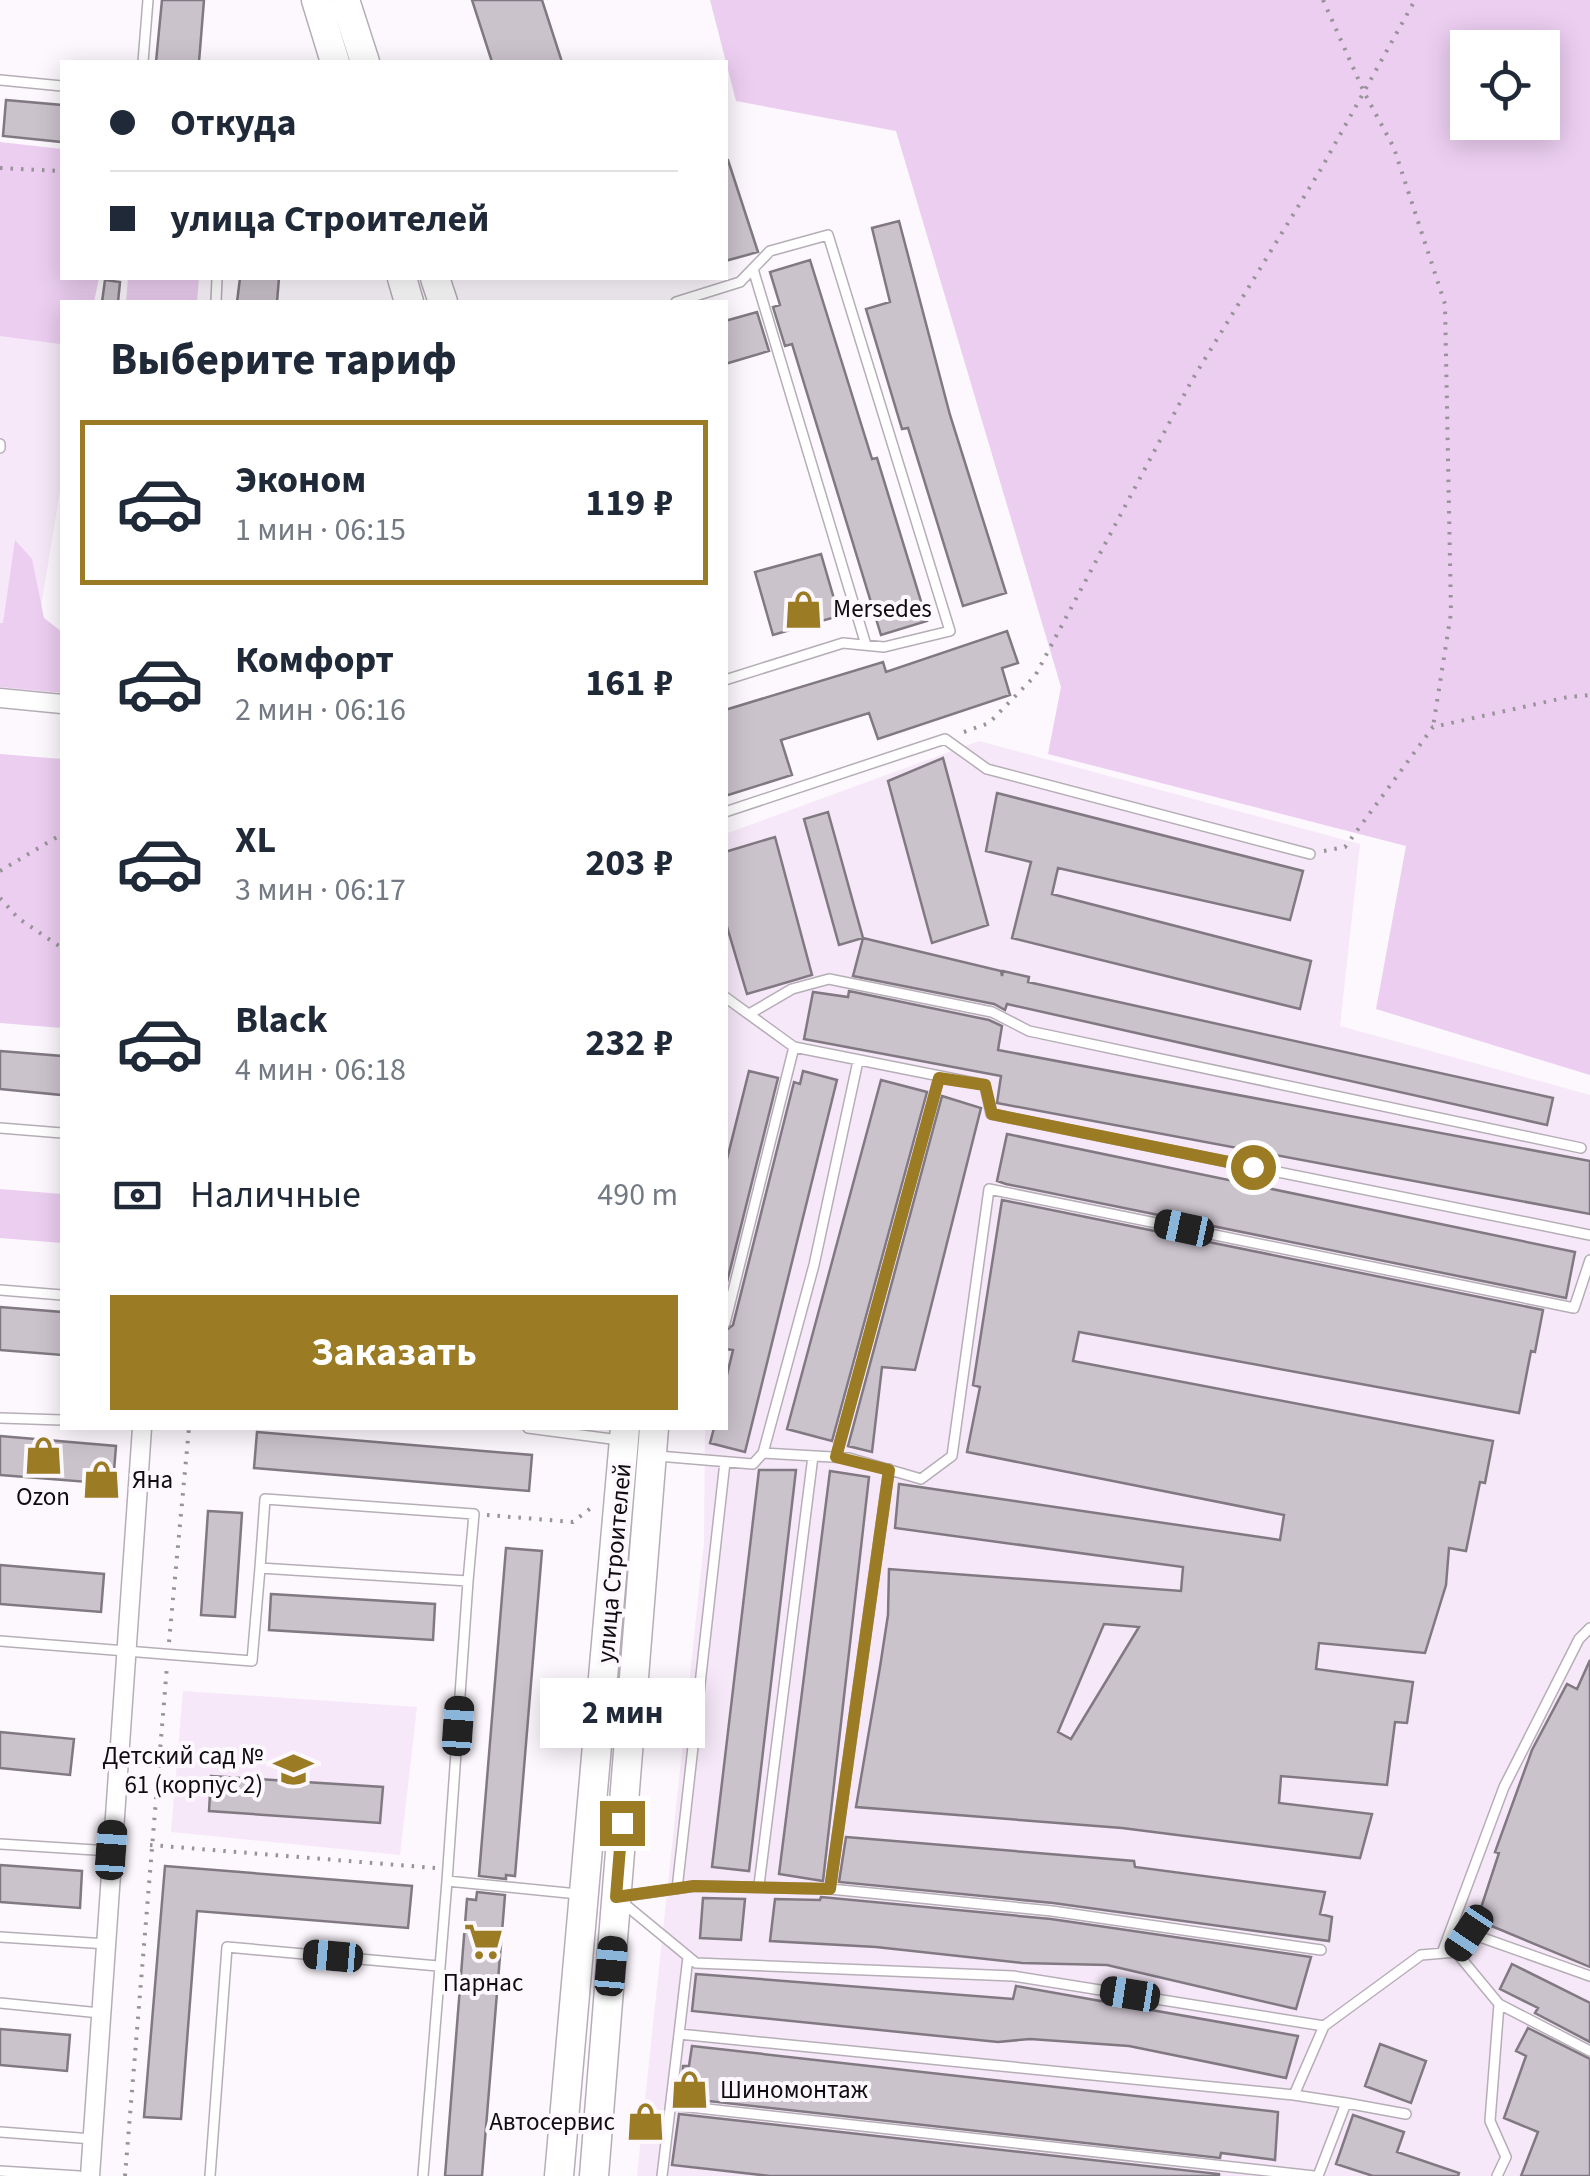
<!DOCTYPE html>
<html lang="ru">
<meta charset="utf-8">
<style>
:root{--surface:#fff;--page:#f6f6f7;--text:#1f2937;--muted:#747a83;--line:#e0e1e3;--accent:#9b7c25}
body{margin:0;font-family:"Source Sans 3",sans-serif;background:var(--page);color:var(--text);height:100vh;display:flex;flex-direction:column;font-size:38px;white-space:nowrap}
*{box-sizing:border-box;margin:0}
p{font-size:32px;color:var(--muted)}
.icon{flex:none;width:55px;height:55px;fill:none;stroke:currentColor;stroke-width:2;stroke-linecap:round;stroke-linejoin:round}
.map{position:relative;flex:1;overflow:hidden}
.details{position:absolute;left:60px;top:300px;width:668px;height:1130px;display:flex;flex-direction:column;background:var(--surface);border-radius:0px;box-shadow:0 5px 25px #0003}
.details>*{flex:none}
.guide{position:absolute;left:60px;top:60px;width:668px;height:220px;border-radius:0px;box-shadow:0 5px 25px #0003;display:grid;align-content:center;height:220px;padding:0 50px;background:var(--surface)}
.tools{position:absolute;left:1450px;top:30px;display:grid;gap:20px}
.tools a{display:grid;place-items:center;width:110px;height:110px;border-radius:0px;background:var(--surface);box-shadow:0 5px 25px #0003;font-size:50px}
.end{position:absolute;width:45px;height:45px;margin:-22px;border:12px solid #9b7c25;background:#fff;box-shadow:0 0 0 5px #fff}
.from{border-radius:50%}
.bubble{position:absolute;height:70px;border-radius:0px;background:var(--surface);box-shadow:0 5px 25px #0003;font-size:32px;font-weight:700;line-height:70px;text-align:center}
.car{position:absolute;width:30px;height:60px;margin:-30px -15px;border-radius:12px;box-shadow:0 0 8px 2px #0007;background:linear-gradient(#222 24%,#8ab4d8 0 40%,#222 0 76%,#8ab4d8 0 86%,#222 0)}
.guide b{display:flex;align-items:center;gap:35px;height:95px;font-size:38px}
.guide b+b{border-top:2px solid var(--line)}
.guide i{width:25px;height:25px;background:var(--text)}
ul{padding:0;list-style:none}
li{display:flex;align-items:center;gap:30px;height:165px;margin:0 20px 15px;padding:0 30px;border:5px solid transparent;border-radius:0px}
li div{flex:1}
li b{display:block;font-size:38px}
li em{font-style:normal;font-weight:700}
li.selected{border-color:var(--accent)}
li>.icon{width:90px;height:90px;stroke-width:1.5}
h2{padding:0 50px;font-size:45px;line-height:120px}
.pay{display:flex;align-items:center;gap:25px;height:110px;padding:0 50px;font-size:38px}
.pay p{margin-inline-start:auto}
.cta{display:flex;gap:20px;margin-top:auto;padding:20px 50px}
.cta a{flex:1;height:115px;border-radius:0px;background:var(--accent);color:#fff;font-size:40px;font-weight:700;line-height:115px;text-align:center}
.map>svg:first-child{display:block}
</style>
<div class="map">
<svg width="1590" height="2176" viewBox="0 0 1590 2176">
<rect width="100%" height="100%" fill="#fdf7fe"/>
<path fill="#f6e8f8" d="M0,155L63,302L62,479L33,655L0,652Z
M979,741L1360,844L1340,1026L1590,1095V2176H637L704,1543L705,1428H725V834Z
M183,1691L417,1707L400,1855L171,1832Z"/>
<path fill="#eccef1" fill-rule="evenodd" d="M710,0H1590V1075L1376,1009L1406,846L1048,754L1061,687L896,131L736,101ZM1468,48H1542V122H1468Z
M0,142L62,149V278H99L94,302H62L60,344L0,336Z
M128,278H199L197,302H126Z
M15,540L32,559L44,618L62,632V693L0,687V623H3Z
M0,754L62,759V1028L0,1023Z
M0,1189L62,1194V1243L0,1238Z"/>
<path fill="#cbc3cc" stroke="#817982" stroke-width="2.5" fill-rule="evenodd" d="M162,0H204L199,62H156Z
M472,0H542L562,62H492Z
M6,100L62,105V142L3,136Z
M725,160H728L758,252L725,261Z
M899,221L950,415L1006,593L963,606L908,428L902,429L866,309L890,302L872,228Z
M810,260L872,459L877,458L927,621L881,635L792,344L785,346L773,307L780,305L770,272Z
M240,278H279L277,302H237Z
M105,280L120,282L118,302H102Z
M757,312L769,351L725,364V321Z
M821,554L839,616L773,635L755,572Z
M1007,631L1018,663L1002,668L1010,695L878,739L869,713L781,740L792,775L725,796V710L883,662L886,672Z
M943,758L988,925L932,943L888,781Z
M997,793L1303,871L1290,920L1058,868L1052,894L1311,961L1300,1009L1012,938L1031,862L986,851Z
M828,812L863,938L839,945L804,819Z
M775,837L812,975L747,994L725,920V852Z
M863,938L1001,971L1002,976L1003,971L1029,977L1028,982L1553,1098L1547,1125L1007,1004L1005,1010L994,1004L853,976Z
M849,991L989,1020L1002,1026L998,1050L1590,1161V1214L997,1103L1001,1076L804,1039L813,992L848,997Z
M0,1051L62,1056V1095L0,1089Z
M749,1071L778,1078L725,1290V1167Z
M803,1071L837,1080L745,1452L710,1443L714,1428H725V1383L733,1350L725,1349V1331L733,1325L794,1082L800,1084Z
M881,1080L927,1092L832,1441L787,1429Z
M942,1096L981,1108L915,1370L882,1367L872,1452L848,1446Z
M1007,1134L1575,1252L1566,1298L1006,1184L997,1181Z
M1002,1200L1543,1310L1535,1352L1531,1351L1519,1413L1079,1332L1073,1361L1493,1441L1485,1483L1480,1482L1466,1551L1449,1548L1446,1585L1425,1653L1319,1643L1316,1669L1413,1682L1407,1723L1395,1722L1387,1785L1281,1776L1279,1803L1372,1814L1360,1858L1122,1828L856,1807L880,1667L888,1615L889,1569L1181,1591L1183,1567L895,1528L899,1484L1280,1540L1284,1515L967,1452L980,1387L973,1385ZM1104,1624L1139,1627L1071,1739L1058,1732Z
M0,1307L62,1312V1355L0,1350Z
M257,1432L532,1455L529,1491L254,1468Z
M0,1436L116,1446L113,1484L0,1475Z
M759,1470H796L749,1871L712,1867Z
M830,1471L869,1477L823,1881L779,1874Z
M208,1511L242,1513L235,1617L201,1615Z
M506,1548L542,1551L515,1876L506,1875V1879L479,1876Z
M0,1565L104,1574L101,1612L0,1604Z
M271,1594L435,1604L433,1640L269,1630Z
M1590,1660V1967L1477,1920L1499,1853L1495,1852L1532,1750L1567,1684L1577,1689Z
M0,1732L74,1739L70,1775L0,1768Z
M211,1776L383,1787L380,1823L209,1811Z
M846,1837L1134,1861L1135,1867L1325,1892L1320,1914L1332,1917L1329,1941L1053,1903L839,1882Z
M0,1865L82,1871L80,1908L0,1902Z
M165,1866L412,1886L408,1928L197,1911L181,2119L144,2117Z
M477,1892L505,1895L482,2176H445L467,1899L476,1900Z
M821,1897L1051,1919L1311,1957L1296,2009L1107,1965L1022,1963L876,1947L770,1941L775,1899L820,1900Z
M703,1898L745,1899L741,1940L700,1938Z
M1512,1964L1590,2003V2042L1535,2013L1538,2008L1500,1989Z
M696,1974L1013,1999L1016,1986L1298,2036L1286,2078L1129,2046L1030,2039L998,2042L692,2011Z
M1528,2028L1590,2059V2176H1521L1538,2132L1504,2118L1526,2056L1516,2051Z
M0,2029L70,2035L67,2071L0,2065Z
M1380,2044L1426,2061L1411,2103L1365,2086Z
M692,2046L1278,2112L1275,2160L1221,2153L1220,2158L681,2098L683,2066H689Z
M679,2114L1219,2174V2176H770L672,2165Z
M1353,2115L1404,2132L1397,2152L1459,2173L1458,2176H1373L1336,2164Z"/>
<g fill="none" stroke-linecap="round" stroke-linejoin="round">
<defs>
<path id="lane" d="M143,62L148,0
M0,80L62,86
M753,269L866,645
M216,302L217,278
M676,302L740,282L770,251L828,235L950,631L884,647L843,643L725,680
M0,444V448
M725,812L945,739L987,769L1310,854
M725,997L794,1047L985,1085L991,1114L1590,1235
M751,1013L792,989L829,979L992,1012L1029,1031L1581,1148
M0,1128L62,1133
M0,1290L62,1295
M725,1323L794,1047
M0,1418L62,1420
M528,1428L619,1440
M763,1453L814,1265L858,1061
M658,1456L753,1464L763,1453L849,1458L921,1479L952,1456L989,1189L1574,1308L1590,1260
M836,1457L939,1078
M260,1568L265,1499L474,1514L468,1581
M0,1641L252,1661L260,1568L468,1581L447,1881
M0,1844L111,1851
M759,1885L813,1456
M677,1889L725,1462
M830,1889L889,1469
M618,1897L695,1886L830,1889L1052,1911L1321,1950
M622,1902L696,1963L1013,1976L1324,2026L1421,1955L1456,1952L1499,2004L1590,2051
M0,1937L107,1944
M1456,1952L1469,1933L1590,1976
M1442,1953L1504,1787L1579,1639L1590,1628
M0,2003L100,2013
M679,2034L688,1957
M1294,2095L1346,2103L1318,2176
M1346,2103L1406,2114
M671,2105L1314,2176
M0,2132L93,2139
M0,2171L79,2176
M210,2176L227,1947L438,1966
M423,2176L447,1881L578,1894
M662,2176L679,2034L1294,2095L1324,2026
M1497,2176L1506,2157L1490,2121L1499,2004"/>
<path id="street" d="M0,698L62,704
M90,2176L142,1428"/>
<path id="primary" d="M316,0L335,62
M345,0L365,62
M402,278L409,302
M435,278L443,302
M559,2176L625,1428
M594,2176L654,1428"/>
</defs>
<use href="#lane" stroke="#b6aeb7" stroke-width="12"/>
<use href="#street" stroke="#b6aeb7" stroke-width="21"/>
<use href="#primary" stroke="#b6aeb7" stroke-width="31"/>
<path stroke="#989399" stroke-width="4" stroke-dasharray="2.5 8" stroke-linecap="butt" d="M1323,0L1364,92L1394,148L1445,304L1451,613L1433,727
M0,168L62,171
M964,732L989,723L1035,676L1192,380L1321,169L1415,0
M1324,851L1345,847L1433,727L1568,697L1590,695
M0,871L62,834
M0,898L18,918L62,948
M487,1515L573,1522L596,1504
M169,1642L189,1428
M150,1845L435,1868
M125,2176L167,1666"/>
<use href="#lane" stroke="#fff" stroke-width="9"/>
<use href="#street" stroke="#fff" stroke-width="18"/>
<use href="#primary" stroke="#fff" stroke-width="28"/>
</g>
<g fill="none" stroke-linecap="round" stroke-linejoin="round">
<path stroke="#9b7c25" stroke-width="12" d="M622,1823L616,1897L694,1886L830,1889L889,1470L836,1457L939,1078L985,1085L992,1114L1253,1167"/>
</g>
<defs>
<symbol id="shop-bare" viewBox="-9 -9 18 18"><path d="M-5-2.5h2.3a2.7 3.5 0 0 1 5.4 0H5L5.5 6h-11ZM-1.5-2.5h3a1.5 2.3 0 0 0-3 0Z" fill="#9b7c25" stroke="#fdf7fe" stroke-width="2.5" paint-order="stroke"/></symbol>
<symbol id="school-bare" viewBox="-9 -9 18 18"><path d="M0-5L7-2L0 1L-7-2ZM-4 1L0 2.5L4 1V4Q0 6-4 4Z" fill="#9b7c25" stroke="#fdf7fe" stroke-width="2.5" paint-order="stroke"/></symbol>
<symbol id="supermarket-bare" viewBox="-9 -9 18 18"><path d="M-6-5.5h2.5l.6 2H6L4.5 2H-2.5L-4.4-4H-6ZM-1.5 3.2a1.3 1.3 0 1 0 .1 0ZM3 3.2a1.3 1.3 0 1 0 .1 0Z" fill="#9b7c25" stroke="#fdf7fe" stroke-width="2.5" paint-order="stroke"/></symbol>
</defs>
<g fill-rule="evenodd">
<use href="#shop-bare" x="776" y="582" width="55" height="55"/>
<use href="#shop-bare" x="16" y="1428" width="55" height="55"/>
<use href="#shop-bare" x="74" y="1452" width="55" height="55"/>
<use href="#school-bare" x="266" y="1742" width="55" height="55"/>
<use href="#supermarket-bare" x="456" y="1914" width="55" height="55"/>
<use href="#shop-bare" x="662" y="2062" width="55" height="55"/>
<use href="#shop-bare" x="618" y="2094" width="55" height="55"/>
</g>
<g text-anchor="middle" dominant-baseline="central" stroke-width="8" stroke-linejoin="round" paint-order="stroke">
<g font-size="25" fill="#0f0d10" stroke="#fdf7fe" text-anchor="start">
<text x="833" y="609">Mersedes</text>
<text x="132" y="1480">Яна</text>
<text x="43" y="1497" text-anchor="middle">Ozon</text>
<text x="263" y="1756" text-anchor="end">Детский сад №<tspan x="263" dy="29">61 (корпус 2)</tspan></text>
<text x="483" y="1983" text-anchor="middle">Парнас</text>
<text x="720" y="2090">Шиномонтаж</text>
<text x="615" y="2122" text-anchor="end">Автосервис</text>
</g>
<g font-size="25" fill="#0f0d10" stroke="#fdf7fe">
<text transform="translate(614 1563) rotate(-85)">улица Строителей</text>
</g>
</g>
</svg>
<div class="tools">
<a><svg class="icon" aria-label="locate" viewBox="0 0 24 24"><circle cx="12" cy="12" r="6"/><path d="M12 2v4M12 18v4M2 12h4M18 12h4"/></svg></a>
</div>
<i class="end from" style="left:1253px;top:1167px"></i>
<i class="end" style="left:622px;top:1823px"></i>
<div class="bubble" style="left:540px;top:1678px;width:165px">2 мин</div>
<i class="car" style="left:1184px;top:1228px;rotate:282deg"></i>
<i class="car" style="left:458px;top:1726px;rotate:4deg"></i>
<i class="car" style="left:111px;top:1850px;rotate:4deg"></i>
<i class="car" style="left:1469px;top:1933px;rotate:214deg"></i>
<i class="car" style="left:333px;top:1956px;rotate:275deg"></i>
<i class="car" style="left:611px;top:1966px;rotate:5deg"></i>
<i class="car" style="left:1130px;top:1994px;rotate:279deg"></i>
<div class="guide">
<b><i class="from"></i>Откуда</b>
<b><i></i>улица Строителей</b>
</div>
<section class="details">
<h2>Выберите тариф</h2>
<ul>
<li class="selected"><svg class="icon" aria-label="car" viewBox="0 0 24 24"><path d="M5 17H2v-5l4-1 3-4h7l3 4 3 1v5h-3M9 17h6M6 11h13"/><circle cx="7" cy="17" r="2"/><circle cx="17" cy="17" r="2"/></svg><div><b>Эконом</b><p>1 мин · 06:15</p></div><em>119 ₽</em></li>
<li><svg class="icon" aria-label="car" viewBox="0 0 24 24"><path d="M5 17H2v-5l4-1 3-4h7l3 4 3 1v5h-3M9 17h6M6 11h13"/><circle cx="7" cy="17" r="2"/><circle cx="17" cy="17" r="2"/></svg><div><b>Комфорт</b><p>2 мин · 06:16</p></div><em>161 ₽</em></li>
<li><svg class="icon" aria-label="car" viewBox="0 0 24 24"><path d="M5 17H2v-5l4-1 3-4h7l3 4 3 1v5h-3M9 17h6M6 11h13"/><circle cx="7" cy="17" r="2"/><circle cx="17" cy="17" r="2"/></svg><div><b>XL</b><p>3 мин · 06:17</p></div><em>203 ₽</em></li>
<li><svg class="icon" aria-label="car" viewBox="0 0 24 24"><path d="M5 17H2v-5l4-1 3-4h7l3 4 3 1v5h-3M9 17h6M6 11h13"/><circle cx="7" cy="17" r="2"/><circle cx="17" cy="17" r="2"/></svg><div><b>Black</b><p>4 мин · 06:18</p></div><em>232 ₽</em></li>
</ul>
<div class="pay"><svg class="icon" aria-label="cash" viewBox="0 0 24 24"><path d="M3 7h18v10H3z"/><circle cx="12" cy="12" r="2"/></svg>Наличные<p>490 m</p></div>
<div class="cta"><a>Заказать</a></div>
</section>
</div>
